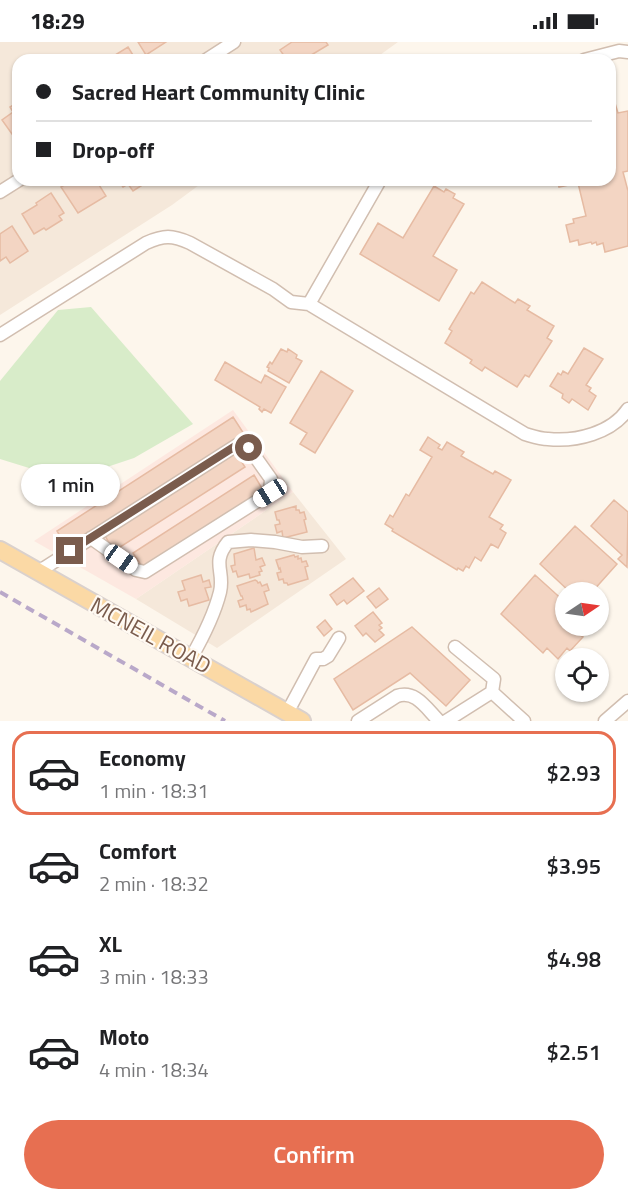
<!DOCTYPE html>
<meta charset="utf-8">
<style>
:root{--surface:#fff;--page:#f2f2f2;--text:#202124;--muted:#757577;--line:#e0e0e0;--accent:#e76f51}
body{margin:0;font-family:"Titillium Web",sans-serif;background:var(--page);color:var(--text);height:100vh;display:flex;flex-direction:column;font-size:22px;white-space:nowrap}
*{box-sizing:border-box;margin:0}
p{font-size:20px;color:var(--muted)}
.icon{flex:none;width:33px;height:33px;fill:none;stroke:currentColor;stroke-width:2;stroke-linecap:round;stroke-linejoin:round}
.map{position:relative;height:679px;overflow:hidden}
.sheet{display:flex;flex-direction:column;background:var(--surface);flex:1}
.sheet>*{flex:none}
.hud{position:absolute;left:12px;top:12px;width:604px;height:132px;border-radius:18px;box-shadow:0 2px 4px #0004;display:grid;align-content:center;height:132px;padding:0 24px;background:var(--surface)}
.needle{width:39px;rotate:77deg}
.fabs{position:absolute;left:555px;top:540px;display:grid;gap:12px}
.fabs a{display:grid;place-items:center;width:54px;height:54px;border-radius:50%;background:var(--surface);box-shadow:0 2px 4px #0004;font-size:30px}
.end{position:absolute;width:27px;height:27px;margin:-14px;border:8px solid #7a5c4d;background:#fff;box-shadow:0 0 0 3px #fff}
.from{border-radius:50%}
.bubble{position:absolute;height:42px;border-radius:21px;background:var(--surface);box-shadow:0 2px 4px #0004;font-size:20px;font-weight:600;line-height:42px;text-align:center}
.car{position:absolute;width:18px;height:36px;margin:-18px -9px;border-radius:8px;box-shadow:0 0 4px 2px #0007;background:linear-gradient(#fff 24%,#345 0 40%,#fff 0 76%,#345 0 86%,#fff 0)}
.hud b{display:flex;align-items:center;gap:21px;height:57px;font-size:22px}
.hud b+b{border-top:2px solid var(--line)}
.hud i{width:15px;height:15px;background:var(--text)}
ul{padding:10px 0 0;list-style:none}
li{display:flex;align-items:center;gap:18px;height:84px;margin:0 12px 9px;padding:0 12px;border:3px solid transparent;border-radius:18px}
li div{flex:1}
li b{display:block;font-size:22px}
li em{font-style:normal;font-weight:600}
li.on{border-color:var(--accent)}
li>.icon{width:54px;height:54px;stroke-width:1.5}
.button{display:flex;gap:12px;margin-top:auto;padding:12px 24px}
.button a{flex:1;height:69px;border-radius:36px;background:var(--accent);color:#fff;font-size:24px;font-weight:600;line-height:69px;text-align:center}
.status{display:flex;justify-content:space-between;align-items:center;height:42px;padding:0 30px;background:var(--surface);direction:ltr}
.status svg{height:16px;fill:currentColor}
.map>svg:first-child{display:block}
</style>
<div class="status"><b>18:29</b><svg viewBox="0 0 49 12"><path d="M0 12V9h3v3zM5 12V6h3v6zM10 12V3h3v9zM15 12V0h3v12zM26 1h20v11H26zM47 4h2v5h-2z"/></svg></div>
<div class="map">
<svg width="628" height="679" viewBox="0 0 628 679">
<rect width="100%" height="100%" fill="#fdf6ec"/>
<path fill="#f5e8da" d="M0,0H398L373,18H18V138H206L172,163L0,273Z
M293,450L346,517L217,606L136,557Z"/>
<path fill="#fde8e0" d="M233,368L293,450L136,557L34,499Z"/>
<path fill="#d8ecc9" d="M91,265L193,382L134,416L68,438L0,417V339L58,268Z"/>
<path fill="#f3d5c3" stroke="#e6bba3" stroke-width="1.5" d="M138,0H166L146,13Z
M292,0H326L328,3L303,18H287L280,8Z
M128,5L136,18H107Z
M614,58L618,71L628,69V129L623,130L628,149V204L605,210L603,201L597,203L596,200L592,202L591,200L579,203L578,198L570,200L566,183L574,181L573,177L586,174L578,141L559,145L557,138H610V59Z
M18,60V98L17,99L2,78L13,70L10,65Z
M72,138H79L81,141L85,138H96L106,154L78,171L61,145Z
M118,138H142L144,142L133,149L128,142L123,145Z
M434,144L444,150L446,147L455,152L453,156L464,162L433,214L457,228L439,259L360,212L378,181L403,196Z
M51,151L64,171L59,174L62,178L46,188L44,186L34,192L22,172L37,163L36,161Z
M12,184L28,209L10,221L6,215L0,219V192Z
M482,240L515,261L518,257L530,264L527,268L554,284L547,296L552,299L529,335L525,333L517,345L485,325L482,329L470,321L472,318L445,301L452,289L449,287L471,250L474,252Z
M584,306L603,317L586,343L591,346L589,349L596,354L588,368L572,357L569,361L562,356L563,352L550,344L558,331L561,333L563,329L568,332Z
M281,307L287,310L288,307L297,313L296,316L302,319L289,341L268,329L269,326L267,325L270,320L272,322Z
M225,320L261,341L265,333L286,345L271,371L264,367L262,370L259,367L260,365L215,338Z
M321,329L353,349L315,411L300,402L307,391L290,381Z
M233,375L244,392L67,506L57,489Z
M428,395L440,403L438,406L442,408L447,400L464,410L461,414L493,432L495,429L511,438L489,475L503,483L500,487L506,491L498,506L491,502L481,519L475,515L469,526L466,524L463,529L458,526L457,528L392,489L393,487L385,482L390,473L393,475L406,452L409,454L432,415L420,408Z
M235,410L245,425L114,509L105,494Z
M254,433L263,448L143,526L133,511Z
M614,458L628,470L627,525L618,517L622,513L591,484Z
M296,464V468H299L300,471L304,470L306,477L304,478L307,490L283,496L282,489L277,491L275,483L280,482L279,478H277L275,470Z
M575,484L617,522L592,550H570L540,522Z
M254,506L256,518L262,516L265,523L260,525L262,529L259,530L260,533L250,536L249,532L238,535L236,529L233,530L231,524L235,523L234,512Z
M294,513L295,515L298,514V517L301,516L302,520L306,519L308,524L305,525L308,537L288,543L287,541H284L283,537L279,538L277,531L281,530L280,526L279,527L276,518Z
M201,533L203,540L209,538L211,545L205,546L209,558L189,564L187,557L181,559L178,550L185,548L182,539Z
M535,533L566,561V584H588L580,593L583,595L570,609L567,606L558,617L547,606L543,611L501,572Z
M353,536L364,549L347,562L344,558L337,563L330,553Z
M255,538L257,539L258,541L260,540L262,544L267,542L269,548L264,550L268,562L251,570L250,567L247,568L246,563L240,565L238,559L243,557L242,554H241L237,544Z
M379,546L388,557L376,566L367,555Z
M373,570L382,581L379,583L382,586L379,588L384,593L375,600L366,591L363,594L355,584Z
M325,578L332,587L324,594L317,585Z
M412,585L470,638L446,664L410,631L353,668L334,637Z"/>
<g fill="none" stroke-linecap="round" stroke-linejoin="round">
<defs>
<path id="minor" d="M206,18L234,0
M584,18L619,9L628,10
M0,150L19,138
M309,262L380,138
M0,293L146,201C164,193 172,193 190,201L273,247L291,260L309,262L525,392C532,394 540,397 548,397C576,400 612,391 628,367
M38,530L237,403L249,406L271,437L270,451L145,530L136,528L91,496
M455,605L494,637L492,650L524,679
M191,616C203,595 214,574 220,550C225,529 211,521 228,500L251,498L275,500L302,505L322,504
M287,671L316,617H323L328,614L339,596
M358,679L397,654C416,648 426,666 439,679
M446,679L492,650
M605,679L628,659"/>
<path id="major" d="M0,508L302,679"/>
</defs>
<use href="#minor" stroke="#d1beb0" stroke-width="15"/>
<use href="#major" stroke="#dad1cd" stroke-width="20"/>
<use href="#minor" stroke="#fff" stroke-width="12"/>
<use href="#major" stroke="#fbd9a5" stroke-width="16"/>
<path stroke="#b9a8c9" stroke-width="4" stroke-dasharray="9 6" stroke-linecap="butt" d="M0,550L225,679"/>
</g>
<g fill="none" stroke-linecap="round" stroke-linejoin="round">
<path stroke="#7a5c4d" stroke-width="8" d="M70,509L237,403L249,406"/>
</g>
<g text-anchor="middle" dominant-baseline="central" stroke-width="4.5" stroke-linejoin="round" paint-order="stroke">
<g font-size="22" fill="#7a5c4d" stroke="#fffaf3">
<text transform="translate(151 593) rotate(29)">MCNEIL ROAD</text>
</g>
</g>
</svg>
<div class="fabs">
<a><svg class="needle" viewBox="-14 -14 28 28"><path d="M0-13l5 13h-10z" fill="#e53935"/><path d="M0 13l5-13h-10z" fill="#757577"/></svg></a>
<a><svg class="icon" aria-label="locate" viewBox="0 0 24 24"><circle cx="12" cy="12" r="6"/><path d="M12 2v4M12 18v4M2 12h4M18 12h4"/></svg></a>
</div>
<i class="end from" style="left:249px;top:406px"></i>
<i class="end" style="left:70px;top:509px"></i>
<div class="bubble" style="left:21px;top:422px;width:99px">1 min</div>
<i class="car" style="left:270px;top:451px;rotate:238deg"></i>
<i class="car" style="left:121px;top:517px;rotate:125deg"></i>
<div class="hud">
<b><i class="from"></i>Sacred Heart Community Clinic</b>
<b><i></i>Drop-off</b>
</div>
</div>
<section class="sheet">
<ul>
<li class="on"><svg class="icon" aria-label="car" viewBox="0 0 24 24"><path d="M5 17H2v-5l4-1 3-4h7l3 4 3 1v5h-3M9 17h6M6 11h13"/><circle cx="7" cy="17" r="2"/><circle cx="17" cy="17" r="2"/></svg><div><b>Economy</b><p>1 min · 18:31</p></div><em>$2.93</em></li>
<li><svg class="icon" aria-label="car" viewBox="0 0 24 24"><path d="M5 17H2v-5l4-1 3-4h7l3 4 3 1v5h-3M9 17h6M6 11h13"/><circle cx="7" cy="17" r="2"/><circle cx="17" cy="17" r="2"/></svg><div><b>Comfort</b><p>2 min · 18:32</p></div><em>$3.95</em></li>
<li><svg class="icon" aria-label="car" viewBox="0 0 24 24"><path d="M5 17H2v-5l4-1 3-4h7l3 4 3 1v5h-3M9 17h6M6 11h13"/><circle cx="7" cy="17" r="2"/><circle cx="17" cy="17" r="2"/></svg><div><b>XL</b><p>3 min · 18:33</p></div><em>$4.98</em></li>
<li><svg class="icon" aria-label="car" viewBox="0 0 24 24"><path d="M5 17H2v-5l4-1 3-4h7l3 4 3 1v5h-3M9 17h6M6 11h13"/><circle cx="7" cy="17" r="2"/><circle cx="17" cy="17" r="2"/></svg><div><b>Moto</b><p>4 min · 18:34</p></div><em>$2.51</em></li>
</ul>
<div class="button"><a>Confirm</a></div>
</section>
